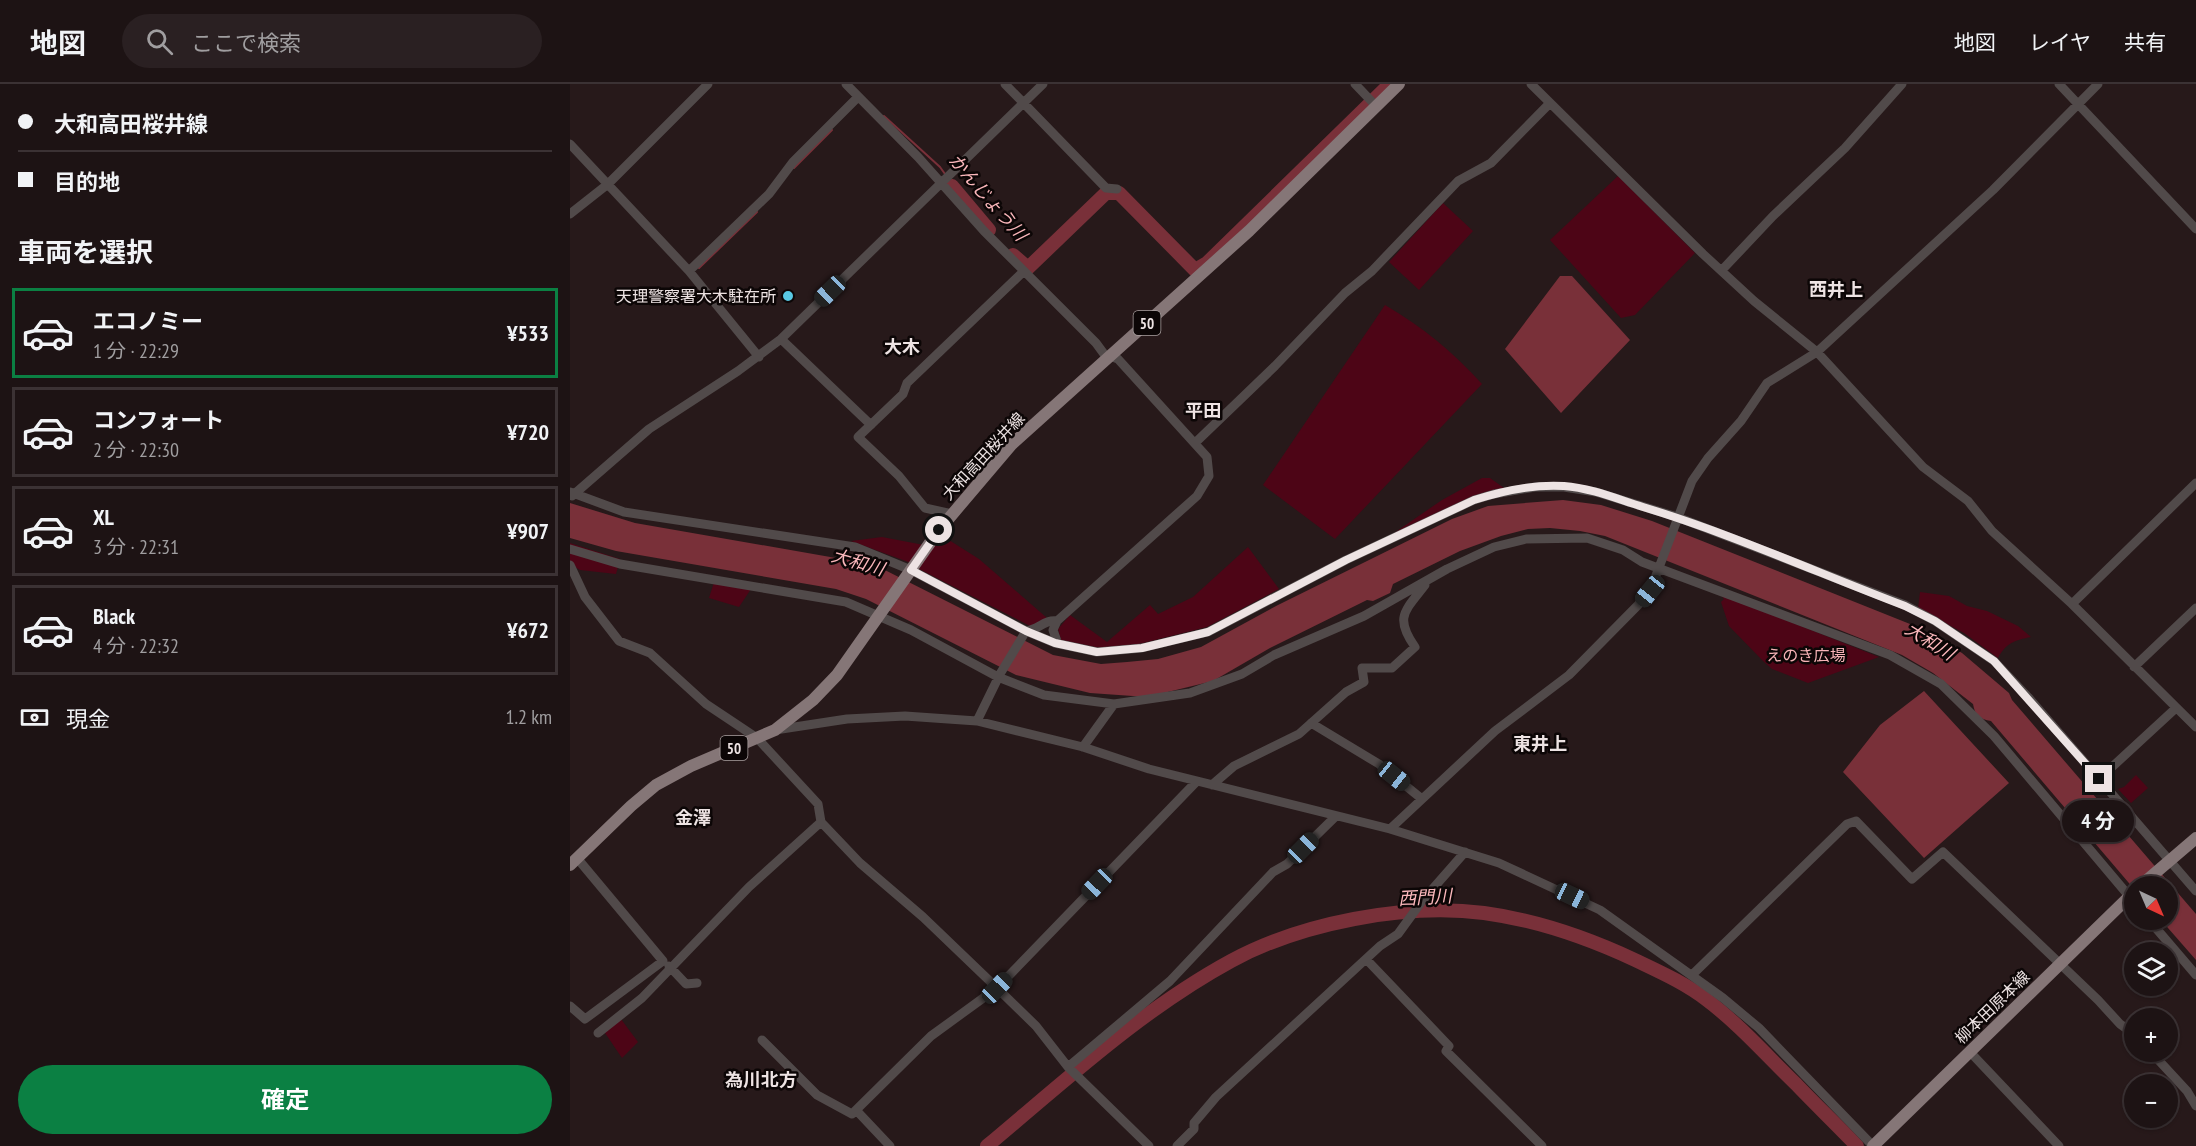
<!DOCTYPE html>
<html lang="ja">
<meta charset="utf-8">
<style>
:root{--surface:#1d1314;--page:#2a2022;--text:#f1f3f6;--muted:#a09ea0;--line:#3b3234;--accent:#0b8043}
body{margin:0;font-family:"PT Sans Narrow","Noto Sans JP",sans-serif;background:var(--page);color:var(--text);height:100vh;display:flex;flex-direction:column;font-size:22px;white-space:nowrap}
*{box-sizing:border-box;margin:0}
p{font-size:20px;color:var(--muted)}
.icon{flex:none;width:33px;height:33px;fill:none;stroke:currentColor;stroke-width:2;stroke-linecap:round;stroke-linejoin:round}
.map{position:relative;flex:1;overflow:hidden}
.panel{display:flex;flex-direction:column;background:var(--surface);width:570px}
.panel>*{flex:none}
.hud{display:grid;align-content:center;height:132px;padding:0 18px;background:var(--surface)}
.needle{width:39px;rotate:136deg}
.fabs{position:absolute;left:1554px;top:792px;display:grid;gap:12px}
.fabs a{display:grid;place-items:center;width:54px;height:54px;border-radius:50%;background:var(--surface);box-shadow:0 2px 4px #0004,0 0 0 2px var(--line);font-size:30px}
.end{position:absolute;width:27px;height:27px;margin:-14px;border:8px solid #ede3e3;background:#111;box-shadow:0 0 0 3px #111}
.from{border-radius:50%}
.bubble{position:absolute;height:42px;border-radius:21px;background:var(--surface);box-shadow:0 2px 4px #0004,0 0 0 2px var(--line);font-size:20px;font-weight:700;line-height:42px;text-align:center}
.car{position:absolute;width:18px;height:36px;margin:-18px -9px;border-radius:8px;box-shadow:0 0 4px 2px #0007;background:linear-gradient(#222 24%,#8ab4d8 0 40%,#222 0 76%,#8ab4d8 0 86%,#222 0)}
.hud b{display:flex;align-items:center;gap:21px;height:57px;font-size:22px}
.hud b+b{border-top:2px solid var(--line)}
.hud i{width:15px;height:15px;background:var(--text)}
ul{padding:0;list-style:none}
li{display:flex;align-items:center;gap:18px;height:90px;margin:0 12px 9px;padding:0 6px;border:3px solid var(--line);border-radius:0px}
li div{flex:1}
li b{display:block;font-size:22px}
li em{font-style:normal;font-weight:700}
li.selected{border-color:var(--accent)}
li>.icon{width:54px;height:54px;stroke-width:1.5}
h2{padding:0 18px;font-size:27px;line-height:72px}
.pay{display:flex;align-items:center;gap:15px;height:66px;padding:0 18px;font-size:22px}
.pay p{margin-inline-start:auto}
.button{display:flex;gap:12px;margin-top:auto;padding:12px 18px}
.button a{flex:1;height:69px;border-radius:36px;background:var(--accent);color:#fff;font-size:24px;font-weight:700;line-height:69px;text-align:center}
header{display:flex;align-items:center;gap:36px;box-sizing:border-box;height:84px;padding:0 30px;background:var(--surface);border-bottom:2px solid var(--line)}
header strong{font-size:28px}
nav{display:flex;gap:33px;margin-inline-start:auto;font-size:21px}
.search{width:420px;height:54px;background:var(--page);display:flex;align-items:center;gap:15px;box-sizing:border-box;padding:0 21px;border-radius:33px;color:var(--muted);font-size:22px}
main{display:flex;flex:1;min-height:0}
.map>svg:first-child{display:block}
</style>
<header>
<strong>地図</strong>
<div class="search"><svg class="icon" aria-label="search" viewBox="0 0 24 24"><circle cx="10" cy="10" r="6"/><path d="M15 15l6 6"/></svg>ここで検索</div>
<nav><a>地図</a><a>レイヤ</a><a>共有</a></nav>
</header>
<main>
<section class="panel">
<div class="hud">
<b><i class="from"></i>大和高田桜井線</b>
<b><i></i>目的地</b>
</div>
<h2>車両を選択</h2>
<ul>
<li class="selected"><svg class="icon" aria-label="car" viewBox="0 0 24 24"><path d="M5 17H2v-5l4-1 3-4h7l3 4 3 1v5h-3M9 17h6M6 11h13"/><circle cx="7" cy="17" r="2"/><circle cx="17" cy="17" r="2"/></svg><div><b>エコノミー</b><p>1 分 · 22:29</p></div><em>¥533</em></li>
<li><svg class="icon" aria-label="car" viewBox="0 0 24 24"><path d="M5 17H2v-5l4-1 3-4h7l3 4 3 1v5h-3M9 17h6M6 11h13"/><circle cx="7" cy="17" r="2"/><circle cx="17" cy="17" r="2"/></svg><div><b>コンフォート</b><p>2 分 · 22:30</p></div><em>¥720</em></li>
<li><svg class="icon" aria-label="car" viewBox="0 0 24 24"><path d="M5 17H2v-5l4-1 3-4h7l3 4 3 1v5h-3M9 17h6M6 11h13"/><circle cx="7" cy="17" r="2"/><circle cx="17" cy="17" r="2"/></svg><div><b>XL</b><p>3 分 · 22:31</p></div><em>¥907</em></li>
<li><svg class="icon" aria-label="car" viewBox="0 0 24 24"><path d="M5 17H2v-5l4-1 3-4h7l3 4 3 1v5h-3M9 17h6M6 11h13"/><circle cx="7" cy="17" r="2"/><circle cx="17" cy="17" r="2"/></svg><div><b>Black</b><p>4 分 · 22:32</p></div><em>¥672</em></li>
</ul>
<div class="pay"><svg class="icon" aria-label="cash" viewBox="0 0 24 24"><path d="M3 7h18v10H3z"/><circle cx="12" cy="12" r="2"/></svg>現金<p>1.2 km</p></div>
<div class="button"><a>確定</a></div>
</section>
<div class="map">
<svg width="1626" height="1062" viewBox="0 0 1626 1062">
<rect width="100%" height="100%" fill="#27191a"/>
<path fill="#4d0516" d="M1048,92L1125,169L1065,231L1051,234L980,156Z
M873,119L903,147L849,206L819,178Z
M815,221C853,243 883,268 912,300L765,455L693,401Z
M912,394H920L934,404L824,449L872,416Z
M371,451L409,475L477,534L462,543L349,485Z
M312,453L354,461L341,479L281,457Z
M0,459L50,475L46,490L10,486L0,480Z
M678,463L709,505L637,543L569,560L530,564L491,556L488,545L500,531L537,558L580,521L588,530L623,513Z
M144,498L181,505L169,523L139,514Z
M1350,508L1379,512L1397,522L1417,527L1448,542L1461,553C1445,556 1436,559 1428,574L1394,549L1348,525Z
M1150,510L1309,573L1238,599L1202,585L1193,577L1159,542L1151,518L1154,515Z
M1566,691L1578,704L1561,719L1548,705L1554,703Z
M48,931L68,958L52,974L31,943Z"/>
<path fill="#793039" d="M990,192H1002L1060,256L991,329L935,265Z
M993,416L1031,421L1082,437L1345,542L1392,569L1439,609L1442,616L1626,830V876L1591,836H1598V802L1564,805L1421,637C1410,635 1405,632 1403,620L1363,589L1332,571L1035,452L1010,447L980,444L958,445L931,452L890,467L823,500L820,509L803,517L797,516L700,564L643,597L577,613L520,609L446,591L296,515L266,505L46,467L0,454V419L65,439L266,474L297,477L483,571L531,580L557,578L588,575L631,563L708,521L882,435L918,422Z
M1354,607L1439,699L1354,774L1273,688L1310,641Z"/>
<g fill="none" stroke-linecap="round" stroke-linejoin="round">
<path stroke="#793039" stroke-width="2" d="M314,32L370,83L375,90
M224,84L262,46
M129,184L187,128"/>
<path stroke="#793039" stroke-width="14" d="M382,102L419,146
M443,171L458,184L536,109H549L625,186L637,179L820,0
M417,1062C495,997 571,926 661,877C731,839 835,819 914,829C966,836 1018,854 1065,876C1090,888 1115,899 1137,916C1169,940 1197,972 1226,1000C1246,1021 1267,1041 1287,1062"/>
<path stroke="#514a4a" stroke-width="9" d="M276,0L348,73L414,147L526,259L537,274
M435,0L536,104L547,105
M785,0L806,22
M961,0L1133,170L1184,217L1247,268L1353,383L1398,417L1422,447L1502,520L1626,643
M1489,0L1626,145
M0,60L119,187L189,273
M0,130L38,100L138,0
M1152,186L1203,132L1275,64L1332,0
M119,187L199,110L223,78L288,13
M211,255L301,341
M625,359L705,282L775,209L802,187L888,97L921,79L980,19
M0,408L54,428L285,463L341,486L456,547L485,559L527,568L572,564L638,548L776,476L904,416L924,410L965,403H994L1026,408L1107,433L1335,521L1365,537L1424,577L1458,613L1626,807
M2,412L79,345L168,287L211,255L473,0
M382,430L355,424L329,392L288,353L333,310L337,299L454,187
M0,465L50,480L276,518L341,546L428,593L474,611L544,620L620,609L672,590L704,571L794,532L877,485L924,463L956,455L1017,454L1053,466L1072,478L1320,571L1371,600L1424,652L1564,818
M0,481L15,513L49,557L80,569L136,620L187,654L248,720L251,738L179,803L72,914L28,949
M1502,520L1626,399
M487,537L483,546L488,560
M456,547C468,546 475,535 487,537L627,412L639,392L637,373L548,275L540,272
M1564,583L1626,524
M407,637L430,590L456,547
M741,639L809,680L852,715
M205,646L277,635L335,632L407,637L513,663L579,685L820,745L929,779L1030,826L1153,914L1189,944L1303,1062
M513,663L544,620
M1529,695L1606,624
M642,701L664,682L729,650L776,608L794,598L792,584H822L845,563C824,533 835,527 855,501
M251,738L290,779L353,833L427,904L466,942L498,983L579,1062
M820,745L925,647L999,591L1072,517L1080,507L1122,397L1138,374L1171,337L1197,299L1247,268L1423,106L1528,0
M1579,836L1626,891
M796,875L879,962L876,967L972,1062
M99,882L116,900L127,899
M1122,891L1277,740L1286,737L1342,795L1373,768L1528,916L1550,940L1564,950
M0,922L15,935L93,877L7,774
M192,956L247,1011L282,1030L361,952L427,904L627,697
M1400,968L1489,1062
M1581,968L1617,1007L1626,1022
M498,983L600,897L703,788L717,780L765,733
M286,1026L320,1062
M607,1062L624,1045V1039L646,1013L810,862L828,850L852,817L895,768"/>
<path stroke="#857677" stroke-width="12" d="M0,781L61,722L86,701L121,682L205,646L243,616L267,591L369,446L441,361L679,147L829,0
M1570,802L1626,754
M1303,1062L1564,808"/>
</g>
<g fill="none" stroke-linecap="round" stroke-linejoin="round">
<path stroke="#ede3e3" stroke-width="8" d="M369,446L341,486L456,547L485,559L527,568L572,564L638,548L776,476L904,416C932,407 964,400 994,402C1021,404 1047,415 1073,423C1162,450 1248,489 1335,522L1365,537L1424,577L1529,695"/>
</g>
<circle fill="#59c8e4" stroke="#0c0606" stroke-width="2" cx="218" cy="212" r="6"/>
<g text-anchor="middle" dominant-baseline="central" stroke-width="5" stroke-linejoin="round" paint-order="stroke">
<g fill="#0c0606" stroke="#aaa1a1" stroke-width="1.5">
<rect x="563.5" y="227" width="27" height="24" rx="4.5"/>
<rect x="150.5" y="652" width="27" height="24" rx="4.5"/>
</g>
<g font-size="15" font-weight="bold" fill="#ede3e3">
<text x="577" y="239">50</text>
<text x="164" y="664">50</text>
</g>
<g font-size="16" fill="#ede3e3" stroke="#0c0606" text-anchor="end">
<text x="206" y="212">天理警察署大木駐在所</text>
</g>
<g font-size="16" fill="#ede3e3" stroke="#0c0606">
<text transform="translate(413 372) rotate(-47)">大和高田桜井線</text>
<text transform="translate(1422 923) rotate(-44)">柳本田原本線</text>
</g>
<g font-size="16" fill="#f7b3b7" stroke="#0c0606">
<text x="1236" y="571">えのき広場</text>
</g>
<g font-size="18" font-style="italic" fill="#fbb7bb" stroke="#0c0606">
<text transform="translate(418 113) rotate(49)">かんじょう川</text>
<text transform="translate(288 478) rotate(16)">大和川</text>
<text transform="translate(1360 557) rotate(32)">大和川</text>
<text transform="translate(855 813) rotate(-3)">西門川</text>
</g>
<g font-size="18" font-weight="bold" fill="#ede3e3" stroke="#0c0606">
<text x="1266" y="205">西井上</text>
<text x="332" y="262">大木</text>
<text x="633" y="326">平田</text>
<text x="970" y="659">東井上</text>
<text x="123" y="733">金澤</text>
<text x="191" y="995">為川北方</text>
</g>
</g>
</svg>
<div class="fabs">
<a><svg class="needle" viewBox="-14 -14 28 28"><path d="M0-13l5 13h-10z" fill="#e53935"/><path d="M0 13l5-13h-10z" fill="#a09ea0"/></svg></a>
<a><svg class="icon" aria-label="layers" viewBox="0 0 24 24"><path d="M12 4l9 5-9 5-9-5zM3 14l9 5 9-5"/></svg></a>
<a>+</a>
<a>−</a>
</div>
<i class="end from" style="left:369px;top:446px"></i>
<i class="end" style="left:1529px;top:695px"></i>
<div class="bubble" style="left:1492px;top:716px;width:72px">4 分</div>
<i class="car" style="left:260px;top:207px;rotate:226deg"></i>
<i class="car" style="left:1080px;top:507px;rotate:219deg"></i>
<i class="car" style="left:824px;top:692px;rotate:129deg"></i>
<i class="car" style="left:733px;top:764px;rotate:45deg"></i>
<i class="car" style="left:527px;top:800px;rotate:224deg"></i>
<i class="car" style="left:1002px;top:812px;rotate:115deg"></i>
<i class="car" style="left:427px;top:904px;rotate:44deg"></i>
</div>
</main>
